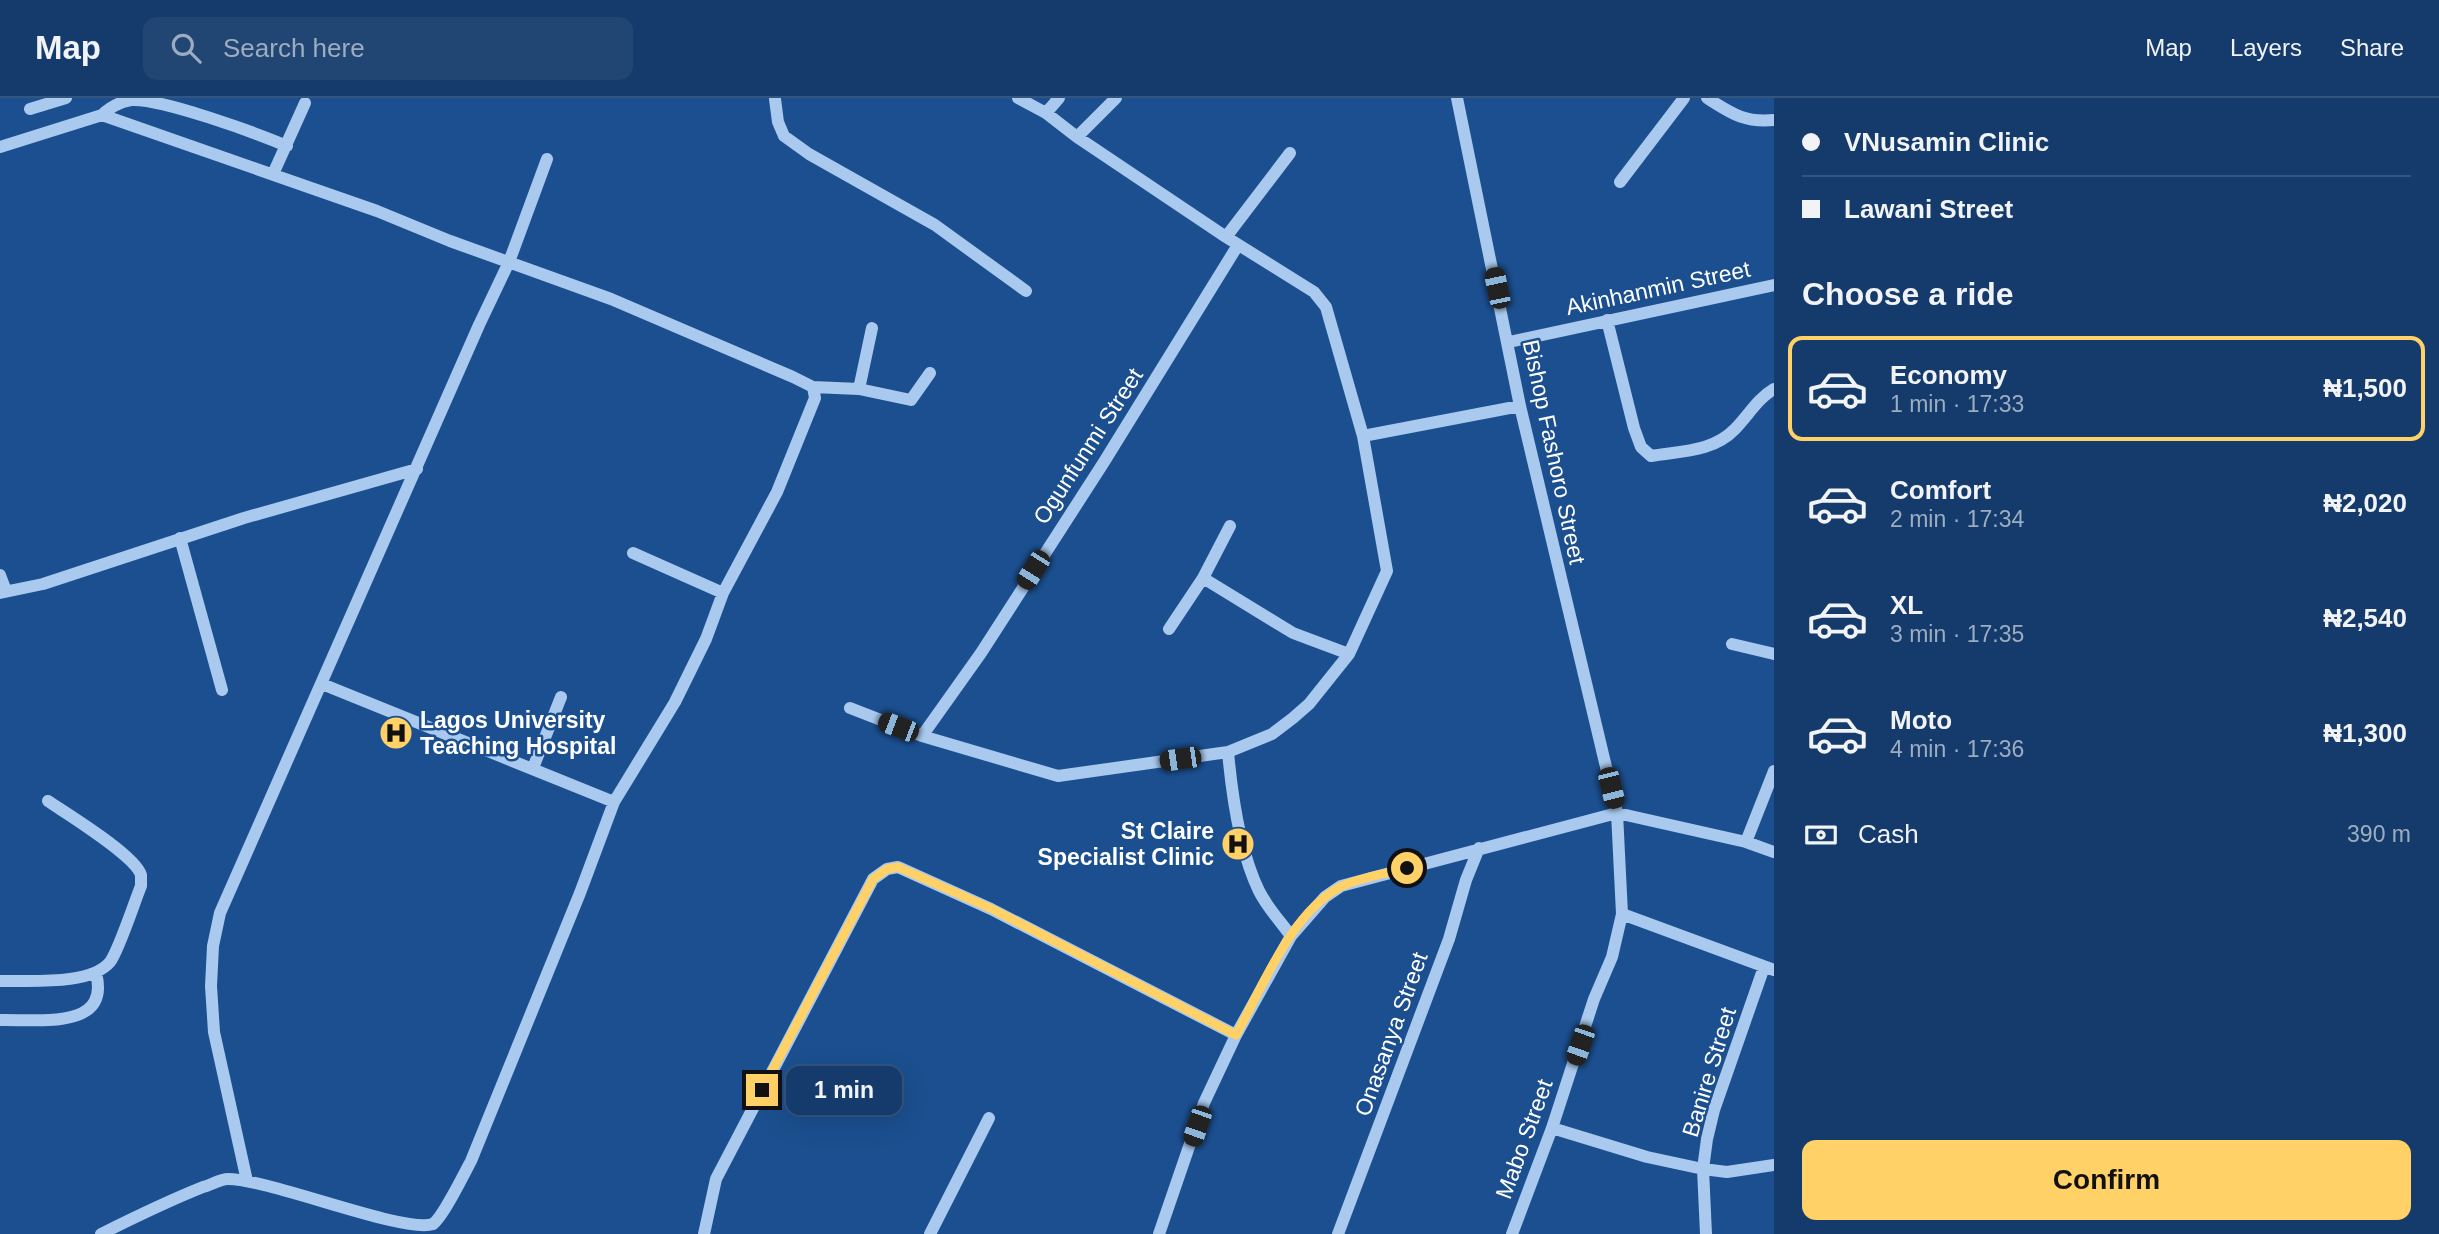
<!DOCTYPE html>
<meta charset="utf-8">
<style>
:root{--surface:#143b6b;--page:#214673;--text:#f1f3f6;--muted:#9dadc1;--line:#33557e;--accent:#ffd166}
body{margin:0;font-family:Helvetica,sans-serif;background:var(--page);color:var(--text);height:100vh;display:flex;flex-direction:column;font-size:26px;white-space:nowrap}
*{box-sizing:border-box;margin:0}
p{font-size:23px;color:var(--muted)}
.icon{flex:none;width:38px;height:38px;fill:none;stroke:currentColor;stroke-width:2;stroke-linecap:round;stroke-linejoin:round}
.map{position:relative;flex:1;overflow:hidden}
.panel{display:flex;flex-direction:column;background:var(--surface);width:665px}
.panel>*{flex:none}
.guide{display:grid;align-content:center;height:154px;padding:0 28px;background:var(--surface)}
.end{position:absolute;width:32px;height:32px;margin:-16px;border:9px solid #ffd166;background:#111;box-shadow:0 0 0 4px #111}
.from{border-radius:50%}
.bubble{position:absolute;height:49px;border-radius:14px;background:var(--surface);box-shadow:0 7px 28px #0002,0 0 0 2px var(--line);font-size:23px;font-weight:700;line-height:49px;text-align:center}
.car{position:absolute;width:21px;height:42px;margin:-21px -10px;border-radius:9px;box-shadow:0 0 5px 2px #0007;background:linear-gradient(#222 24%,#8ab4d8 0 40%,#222 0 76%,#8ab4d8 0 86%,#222 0)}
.guide b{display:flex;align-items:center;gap:24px;height:66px;font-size:26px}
.guide b+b{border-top:2px solid var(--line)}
.guide i{width:18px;height:18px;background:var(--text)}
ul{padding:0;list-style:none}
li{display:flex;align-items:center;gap:21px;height:105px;margin:0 14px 10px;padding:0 14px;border:4px solid transparent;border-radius:14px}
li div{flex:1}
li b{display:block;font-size:26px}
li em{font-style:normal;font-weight:700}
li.active{border-color:var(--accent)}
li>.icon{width:63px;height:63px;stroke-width:1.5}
h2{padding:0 28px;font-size:32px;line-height:84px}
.pay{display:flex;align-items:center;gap:18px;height:77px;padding:0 28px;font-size:26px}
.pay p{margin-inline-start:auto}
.cta{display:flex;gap:14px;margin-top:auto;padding:14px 28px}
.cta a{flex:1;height:80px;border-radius:14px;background:var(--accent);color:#111;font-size:28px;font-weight:700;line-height:80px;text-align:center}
header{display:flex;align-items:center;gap:42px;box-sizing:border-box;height:98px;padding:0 35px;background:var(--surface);border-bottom:2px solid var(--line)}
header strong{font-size:33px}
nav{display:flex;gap:38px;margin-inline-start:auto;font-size:24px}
.search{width:490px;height:63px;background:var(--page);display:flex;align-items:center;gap:18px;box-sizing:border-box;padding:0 24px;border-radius:14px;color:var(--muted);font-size:26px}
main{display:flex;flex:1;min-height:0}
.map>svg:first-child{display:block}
</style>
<header>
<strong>Map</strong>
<div class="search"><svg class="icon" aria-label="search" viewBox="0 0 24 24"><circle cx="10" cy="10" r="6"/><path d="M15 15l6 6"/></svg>Search here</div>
<nav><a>Map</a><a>Layers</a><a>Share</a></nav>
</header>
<main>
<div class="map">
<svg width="1774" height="1136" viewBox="0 0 1774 1136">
<rect width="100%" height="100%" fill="#1b4f8f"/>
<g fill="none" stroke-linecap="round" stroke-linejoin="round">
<path stroke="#a9c9ee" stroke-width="12" d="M1457,0L1520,308L1617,715L1622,816L1612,859L1594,901L1552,1030L1512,1136
M1707,0C1731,15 1744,25 1774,22
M775,1L778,24L784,38L809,56L935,127L1026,193
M30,11L66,0
M1046,15L1059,0
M102,17C110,9 120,4 131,2C161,0 256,35 287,48
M1077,39L1116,0
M0,49L102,17L377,113L450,143L611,201L793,279L813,289L815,300L777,394L723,495L706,541L675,604L614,704L580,795L471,1063C464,1076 443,1119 433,1126C404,1136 270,1081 228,1081C220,1081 211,1087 203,1089C168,1103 135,1119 101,1136
M273,76L305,5
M1620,84L1684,0
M1226,139L1290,55
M1607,222L1634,330L1641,349L1651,358C1681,353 1713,354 1735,331C1748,318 1757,301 1774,291
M1509,244L1774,187
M813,289L859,291L911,302L930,275
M859,291L872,230
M1363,338L1520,308
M180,440L222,592
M633,455L723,495
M0,477L6,493
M1203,480L1293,535L1349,556
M0,495L43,486L244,420L417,371
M1169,531L1203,480L1230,428
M1732,546L1774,556
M322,586L614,704
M850,610L922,638L1058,678L1228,654L1272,636L1293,620L1309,606L1349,556L1387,473L1363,338L1326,209L1314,194L1226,139L1077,39L1046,15L1018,0
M922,638L981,555L1104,364L1238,147
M1228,654C1232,698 1240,754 1259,793C1267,809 1280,823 1291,838
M533,670L561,599
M1746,744L1774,673
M1622,816L1774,872
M0,883C29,882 90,888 110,864C119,852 134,805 141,788C141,787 141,778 141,777C135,757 67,716 48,703
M0,922C37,921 111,933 96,875
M1552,1030L1647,1059L1703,1071L1727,1074L1774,1067
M247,1083L214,934L211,888L213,848L220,815L479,227L509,164L547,61
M704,1136L716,1081L873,781L887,771L898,769L991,811L1236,937
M930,1136L989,1020
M1159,1136L1204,1005L1236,937L1291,838L1325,799L1341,788L1617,715L1746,744L1774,754
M1338,1136L1449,841L1466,782L1479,750
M1706,1136L1703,1071L1707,1041L1714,1012L1764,869"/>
</g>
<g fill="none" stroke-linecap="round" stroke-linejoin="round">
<path stroke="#ffd166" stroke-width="9" d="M762,992L873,781L887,771L898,769L992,811L1236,937C1262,890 1291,815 1340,789C1360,779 1385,776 1407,770"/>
</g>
<defs>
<symbol id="hospital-disc" viewBox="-11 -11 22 22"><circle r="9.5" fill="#ffd166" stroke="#1b4f8f"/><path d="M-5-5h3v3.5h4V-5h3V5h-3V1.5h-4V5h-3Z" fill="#111"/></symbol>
</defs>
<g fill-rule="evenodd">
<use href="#hospital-disc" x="377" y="616" width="38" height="38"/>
<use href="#hospital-disc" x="1219" y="727" width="38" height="38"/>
</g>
<g text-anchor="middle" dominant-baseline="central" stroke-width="5" stroke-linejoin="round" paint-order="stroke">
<g font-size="23" fill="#fff" stroke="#1b4f8f">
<text transform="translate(1658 190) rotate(-12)">Akinhanmin Street</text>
<text transform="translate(1088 348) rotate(-57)">Ogunfunmi Street</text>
<text transform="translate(1554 354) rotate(78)">Bishop Fashoro Street</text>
<text transform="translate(1391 936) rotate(-70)">Onasanya Street</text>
<text transform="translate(1709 974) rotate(-73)">Banire Street</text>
<text transform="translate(1524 1041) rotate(-70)">Mabo Street</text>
</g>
<g font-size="23" font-weight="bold" fill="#fff" stroke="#1b4f8f" text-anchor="start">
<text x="420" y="622">Lagos University<tspan x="420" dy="26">Teaching Hospital</tspan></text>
<text x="1214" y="733" text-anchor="end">St Claire<tspan x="1214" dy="26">Specialist Clinic</tspan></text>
</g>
</g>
</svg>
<i class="end from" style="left:1407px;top:770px"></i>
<i class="end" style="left:762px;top:992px"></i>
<div class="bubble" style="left:786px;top:968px;width:116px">1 min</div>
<i class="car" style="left:1497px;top:190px;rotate:348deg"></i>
<i class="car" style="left:1033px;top:472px;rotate:212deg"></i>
<i class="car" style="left:898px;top:629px;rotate:291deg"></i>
<i class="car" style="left:1180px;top:661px;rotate:262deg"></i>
<i class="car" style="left:1611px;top:690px;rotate:166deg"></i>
<i class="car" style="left:1580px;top:947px;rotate:199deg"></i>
<i class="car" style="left:1197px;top:1028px;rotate:199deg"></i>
</div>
<section class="panel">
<div class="guide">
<b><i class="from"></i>VNusamin Clinic</b>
<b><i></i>Lawani Street</b>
</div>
<h2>Choose a ride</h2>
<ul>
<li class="active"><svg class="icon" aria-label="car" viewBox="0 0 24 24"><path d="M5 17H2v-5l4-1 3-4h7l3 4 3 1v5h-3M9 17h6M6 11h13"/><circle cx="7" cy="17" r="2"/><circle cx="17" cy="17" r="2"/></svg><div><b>Economy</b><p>1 min · 17:33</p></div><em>₦1,500</em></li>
<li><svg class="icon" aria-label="car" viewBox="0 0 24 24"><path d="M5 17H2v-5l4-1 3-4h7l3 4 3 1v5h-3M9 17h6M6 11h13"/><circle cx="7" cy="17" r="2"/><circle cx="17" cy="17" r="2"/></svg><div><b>Comfort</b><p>2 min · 17:34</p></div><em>₦2,020</em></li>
<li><svg class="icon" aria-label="car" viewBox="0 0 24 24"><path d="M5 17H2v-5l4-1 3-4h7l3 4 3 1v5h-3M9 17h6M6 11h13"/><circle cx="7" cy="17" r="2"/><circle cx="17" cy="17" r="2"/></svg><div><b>XL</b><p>3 min · 17:35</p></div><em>₦2,540</em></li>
<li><svg class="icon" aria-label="car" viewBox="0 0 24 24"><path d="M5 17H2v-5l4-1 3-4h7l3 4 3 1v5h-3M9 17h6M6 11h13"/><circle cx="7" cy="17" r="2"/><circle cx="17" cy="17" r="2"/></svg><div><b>Moto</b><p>4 min · 17:36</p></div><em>₦1,300</em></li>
</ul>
<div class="pay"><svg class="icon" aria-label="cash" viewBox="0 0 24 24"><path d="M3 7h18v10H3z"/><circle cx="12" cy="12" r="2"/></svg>Cash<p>390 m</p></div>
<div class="cta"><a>Confirm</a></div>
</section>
</main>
